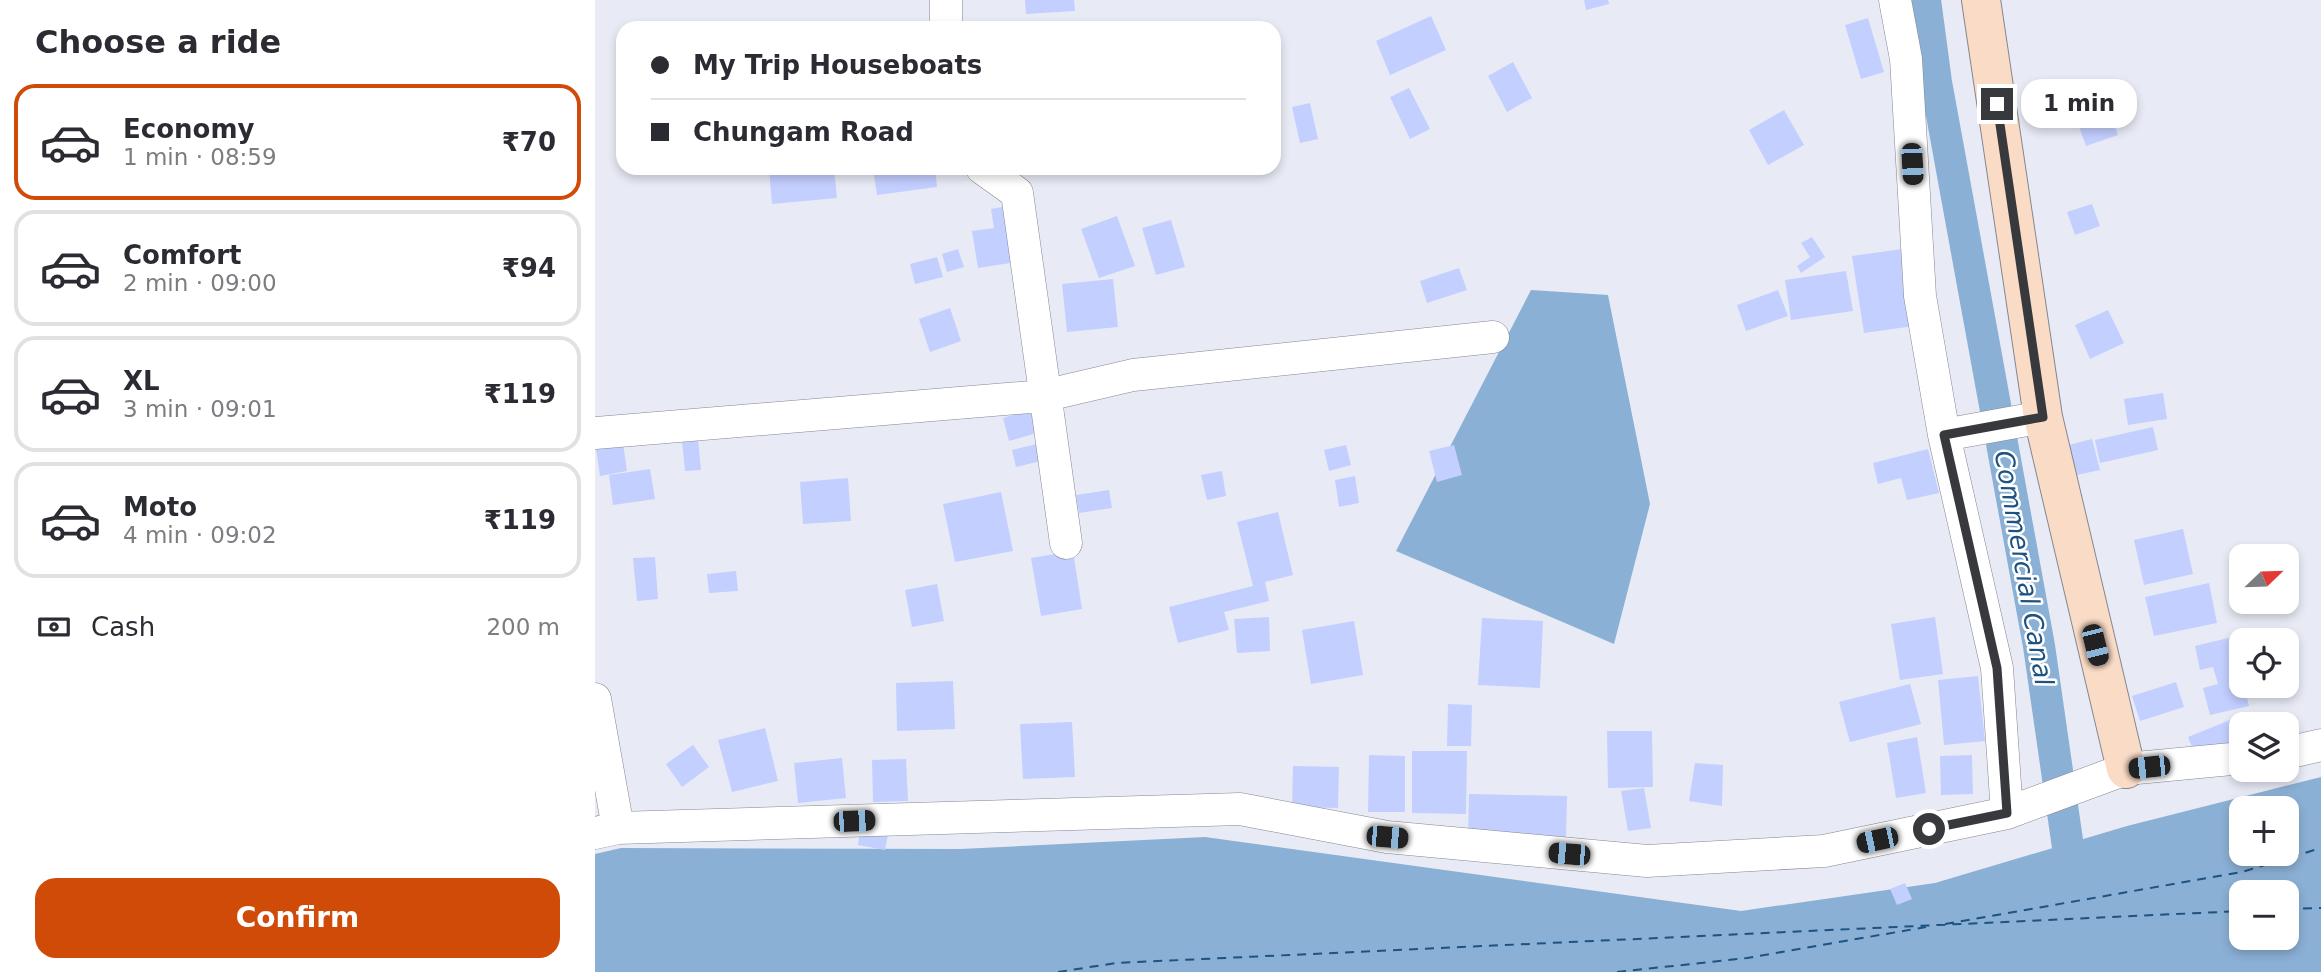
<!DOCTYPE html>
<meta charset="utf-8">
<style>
:root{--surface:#fff;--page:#f2f2f3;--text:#2b2b33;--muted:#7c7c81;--line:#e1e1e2;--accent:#d04b08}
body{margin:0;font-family:"DejaVu Sans",sans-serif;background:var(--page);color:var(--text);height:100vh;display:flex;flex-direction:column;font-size:26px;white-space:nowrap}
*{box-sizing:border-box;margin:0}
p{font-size:23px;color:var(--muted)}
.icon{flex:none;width:38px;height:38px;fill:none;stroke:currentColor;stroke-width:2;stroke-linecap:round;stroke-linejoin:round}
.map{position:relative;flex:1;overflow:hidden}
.drawer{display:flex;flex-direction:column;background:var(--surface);width:595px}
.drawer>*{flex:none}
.hud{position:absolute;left:21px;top:21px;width:665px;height:154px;border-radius:21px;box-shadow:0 4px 10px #0003;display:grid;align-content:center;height:154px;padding:0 35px;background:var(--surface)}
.needle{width:46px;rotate:67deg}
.fabs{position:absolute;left:1634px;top:544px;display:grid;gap:14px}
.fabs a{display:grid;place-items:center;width:70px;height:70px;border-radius:14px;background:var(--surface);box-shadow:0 4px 10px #0003;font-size:35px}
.end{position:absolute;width:32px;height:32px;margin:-16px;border:9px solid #38393d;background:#fff;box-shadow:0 0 0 4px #fff}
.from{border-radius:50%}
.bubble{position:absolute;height:49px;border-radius:21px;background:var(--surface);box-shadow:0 4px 10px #0003;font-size:23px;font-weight:600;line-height:49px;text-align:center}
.car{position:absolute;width:21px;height:42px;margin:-21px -10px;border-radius:9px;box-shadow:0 0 5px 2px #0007;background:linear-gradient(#222 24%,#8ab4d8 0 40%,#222 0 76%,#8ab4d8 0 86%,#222 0)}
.hud b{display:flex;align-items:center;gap:24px;height:66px;font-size:26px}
.hud b+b{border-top:2px solid var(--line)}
.hud i{width:18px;height:18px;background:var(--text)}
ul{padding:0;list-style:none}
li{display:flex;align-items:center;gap:21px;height:116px;margin:0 14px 10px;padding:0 21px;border:4px solid var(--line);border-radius:21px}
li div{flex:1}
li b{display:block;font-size:26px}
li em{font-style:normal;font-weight:600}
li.on{border-color:var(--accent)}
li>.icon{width:63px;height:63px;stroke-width:1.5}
h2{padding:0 35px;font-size:32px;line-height:84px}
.pay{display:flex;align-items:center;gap:18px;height:77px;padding:0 35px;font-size:26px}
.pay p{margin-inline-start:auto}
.action{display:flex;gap:14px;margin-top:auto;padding:14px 35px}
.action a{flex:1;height:80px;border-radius:21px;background:var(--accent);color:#fff;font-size:28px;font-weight:600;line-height:80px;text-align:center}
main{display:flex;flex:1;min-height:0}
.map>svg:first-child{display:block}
</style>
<main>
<section class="drawer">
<h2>Choose a ride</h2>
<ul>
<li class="on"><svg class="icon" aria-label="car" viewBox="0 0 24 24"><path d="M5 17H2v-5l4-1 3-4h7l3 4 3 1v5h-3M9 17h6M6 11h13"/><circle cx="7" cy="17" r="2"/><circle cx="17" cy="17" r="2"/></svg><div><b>Economy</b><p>1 min · 08:59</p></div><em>₹70</em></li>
<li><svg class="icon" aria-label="car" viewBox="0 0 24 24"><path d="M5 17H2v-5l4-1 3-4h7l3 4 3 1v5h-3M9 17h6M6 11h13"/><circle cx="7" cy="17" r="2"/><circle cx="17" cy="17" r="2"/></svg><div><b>Comfort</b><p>2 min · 09:00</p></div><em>₹94</em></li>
<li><svg class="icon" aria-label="car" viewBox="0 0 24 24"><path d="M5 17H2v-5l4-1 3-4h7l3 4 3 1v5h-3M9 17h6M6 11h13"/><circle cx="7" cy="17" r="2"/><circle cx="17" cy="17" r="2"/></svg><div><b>XL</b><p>3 min · 09:01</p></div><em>₹119</em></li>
<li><svg class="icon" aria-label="car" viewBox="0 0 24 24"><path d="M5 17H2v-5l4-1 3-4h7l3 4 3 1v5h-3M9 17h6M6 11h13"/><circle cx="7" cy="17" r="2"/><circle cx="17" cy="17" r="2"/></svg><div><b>Moto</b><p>4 min · 09:02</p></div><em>₹119</em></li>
</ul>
<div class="pay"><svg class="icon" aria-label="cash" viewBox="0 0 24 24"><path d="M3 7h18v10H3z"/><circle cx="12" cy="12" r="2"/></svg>Cash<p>200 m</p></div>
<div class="action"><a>Confirm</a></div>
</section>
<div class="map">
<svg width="1726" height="972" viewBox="0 0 1726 972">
<rect width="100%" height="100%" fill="#e8ebf5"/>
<path fill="#8bb0d5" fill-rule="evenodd" d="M936,290L1013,295L1055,504L1019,644L801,551Z
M1726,777V972H0V854L26,848L365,849L610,837L1146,911L1340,883L1532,826ZM1647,808H1692V854H1647ZM1647,892H1692V938H1647Z"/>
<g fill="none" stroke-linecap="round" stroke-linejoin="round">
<path stroke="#8bb0d5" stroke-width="32" d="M1330,0L1341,82L1444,646L1491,972"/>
<path stroke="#1d5281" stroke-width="2" stroke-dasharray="9 7" stroke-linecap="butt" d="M1692,909L1726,908
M1350,924L1647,872L1726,848
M463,972L521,963L1647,911
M1022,972L1152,958L1331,927"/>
</g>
<path fill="#c3cfff" d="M430,0H479L480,11L431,14Z
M989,0H1013L1014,4L991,10Z
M836,16L851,50L795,75L781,41Z
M1273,18L1289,72L1266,79L1250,25Z
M918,62L937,98L912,112L893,76Z
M814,88L835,129L815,139L795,97Z
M1508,94L1523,135L1491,146L1476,105Z
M715,103L723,139L705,143L697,107Z
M1189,110L1209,145L1173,165L1154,130Z
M174,168H239L242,198L177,204Z
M278,168H340L342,187L282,195Z
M1497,204L1505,226L1480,235L1472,212Z
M413,206L422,262L383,268L377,231L399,228L396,209Z
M522,216L540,266L504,278L486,229Z
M576,220L590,267L561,275L547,228Z
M1217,237L1230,257L1206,273L1202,266L1215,257L1206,243Z
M1314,248L1326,325L1269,333L1257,256Z
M363,249L369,267L352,272L347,254Z
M342,257L348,277L320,284L315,264Z
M864,268L872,290L832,303L825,281Z
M1251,271L1258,311L1196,320L1190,280Z
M518,279L523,327L472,332L467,284Z
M1183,290L1193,316L1151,331L1142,305Z
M355,308L366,341L335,352L324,319Z
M1513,310L1529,343L1495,359L1480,325Z
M1568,393L1572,419L1533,425L1529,399Z
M435,410L442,433L414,441L408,418Z
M1558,427L1563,450L1505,463L1500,440Z
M27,437L32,471L5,476L0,442Z
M103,439L106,470L90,471L87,441Z
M1497,439L1505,470L1477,476L1470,446Z
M446,443L450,460L421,467L417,450Z
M751,445L756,465L734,471L729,450Z
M859,445L867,475L842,482L834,451Z
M1333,449L1344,493L1312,500L1306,478L1283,484L1278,463Z
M55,469L60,499L18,505L14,475Z
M627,471L631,496L612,500L606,475Z
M760,476L764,503L744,507L740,480Z
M253,478L256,521L208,524L205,482Z
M514,490L517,508L484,513L481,495Z
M406,492L418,551L360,562L348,504Z
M683,512L698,575L670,582L674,601L629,612L634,630L583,643L574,607L658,586L642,522Z
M1588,529L1598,574L1549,585L1539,540Z
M478,551L487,609L446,616L436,558Z
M60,557L63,599L42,601L38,558Z
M141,571L143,591L114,593L112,574Z
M1614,583L1622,623L1559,636L1550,597Z
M342,584L349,621L317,627L310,590Z
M674,617L675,651L642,653L639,619Z
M1340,617L1348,674L1305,680L1296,624Z
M887,618L948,621L945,688L883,685Z
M759,621L768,675L716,684L707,630Z
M1637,637L1654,706L1615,715L1608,688L1623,684L1618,667L1605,670L1600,646Z
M1383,676L1390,741L1349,745L1343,680Z
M358,681L360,729L302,731L301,683Z
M1581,682L1589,707L1545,721L1537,696Z
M1315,684L1326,724L1255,742L1244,702Z
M853,704L877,705L876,746H852Z
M1640,718L1647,739L1601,757L1593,737Z
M477,722L480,777L428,779L425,724Z
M170,728L183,781L137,792L123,740Z
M1012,731H1057L1058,787L1013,788Z
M1322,737L1331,793L1301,798L1292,743Z
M98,745L114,767L87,787L71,764Z
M817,751H872L871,814L817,813Z
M774,755L810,756V812H773Z
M1377,755L1378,794L1346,795L1345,756Z
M247,758L251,798L203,803L199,763Z
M311,759L313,801L278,802L277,760Z
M1100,763L1128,765L1127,806L1094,801Z
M698,766L744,767L743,808L697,807Z
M1049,788L1056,828L1033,831L1026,791Z
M874,794L972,796L971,838L873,836Z
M265,831L293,835L290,850L263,845Z
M1310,883L1317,899L1302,905L1295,889Z"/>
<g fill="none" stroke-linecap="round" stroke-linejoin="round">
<defs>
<path id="street" d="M1300,0L1311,59L1325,296L1349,435L1402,668L1412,813
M351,28V0
M387,168L422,193L471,543
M0,433L448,396L538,375L898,337
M1349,435L1448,417
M0,699L23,828
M1692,753L1726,745
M0,833L23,828L645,809L792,837L1052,861L1229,851L1412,813L1531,769L1647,758"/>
<path id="secondary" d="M1386,0L1448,417L1531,769"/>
</defs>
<use href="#street" stroke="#848791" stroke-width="33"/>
<use href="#secondary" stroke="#848791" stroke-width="40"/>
<use href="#street" stroke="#fff" stroke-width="32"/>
<use href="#secondary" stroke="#f9dbc6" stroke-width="38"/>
</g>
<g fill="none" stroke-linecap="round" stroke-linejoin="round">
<path stroke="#38393d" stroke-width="9" d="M1334,829L1412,813L1402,668L1349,435L1448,417L1402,104"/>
</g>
<g text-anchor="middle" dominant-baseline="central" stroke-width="5" stroke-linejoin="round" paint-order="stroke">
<g font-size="26" font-style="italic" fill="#1d5281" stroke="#fff">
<text transform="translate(1429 568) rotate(80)">Commercial Canal</text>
</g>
</g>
</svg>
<div class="fabs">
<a><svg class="needle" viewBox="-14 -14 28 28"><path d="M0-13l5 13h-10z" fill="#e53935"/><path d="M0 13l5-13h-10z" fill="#7c7c81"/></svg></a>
<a><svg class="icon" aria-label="locate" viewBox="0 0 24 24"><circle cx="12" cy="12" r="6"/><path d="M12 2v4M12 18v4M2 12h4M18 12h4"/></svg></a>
<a><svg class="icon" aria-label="layers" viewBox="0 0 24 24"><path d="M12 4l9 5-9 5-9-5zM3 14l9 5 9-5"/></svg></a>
<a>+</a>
<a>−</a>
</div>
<i class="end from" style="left:1334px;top:829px"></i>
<i class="end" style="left:1402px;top:104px"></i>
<div class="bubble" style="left:1426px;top:79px;width:116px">1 min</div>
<i class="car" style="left:1317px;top:164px;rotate:177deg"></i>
<i class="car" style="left:1500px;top:645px;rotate:166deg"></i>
<i class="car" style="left:1554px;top:767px;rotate:264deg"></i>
<i class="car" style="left:259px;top:821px;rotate:88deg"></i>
<i class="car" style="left:792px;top:837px;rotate:95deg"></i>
<i class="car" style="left:1282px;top:840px;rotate:258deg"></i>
<i class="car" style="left:974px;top:854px;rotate:275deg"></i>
<div class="hud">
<b><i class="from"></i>My Trip Houseboats</b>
<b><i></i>Chungam Road</b>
</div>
</div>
</main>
